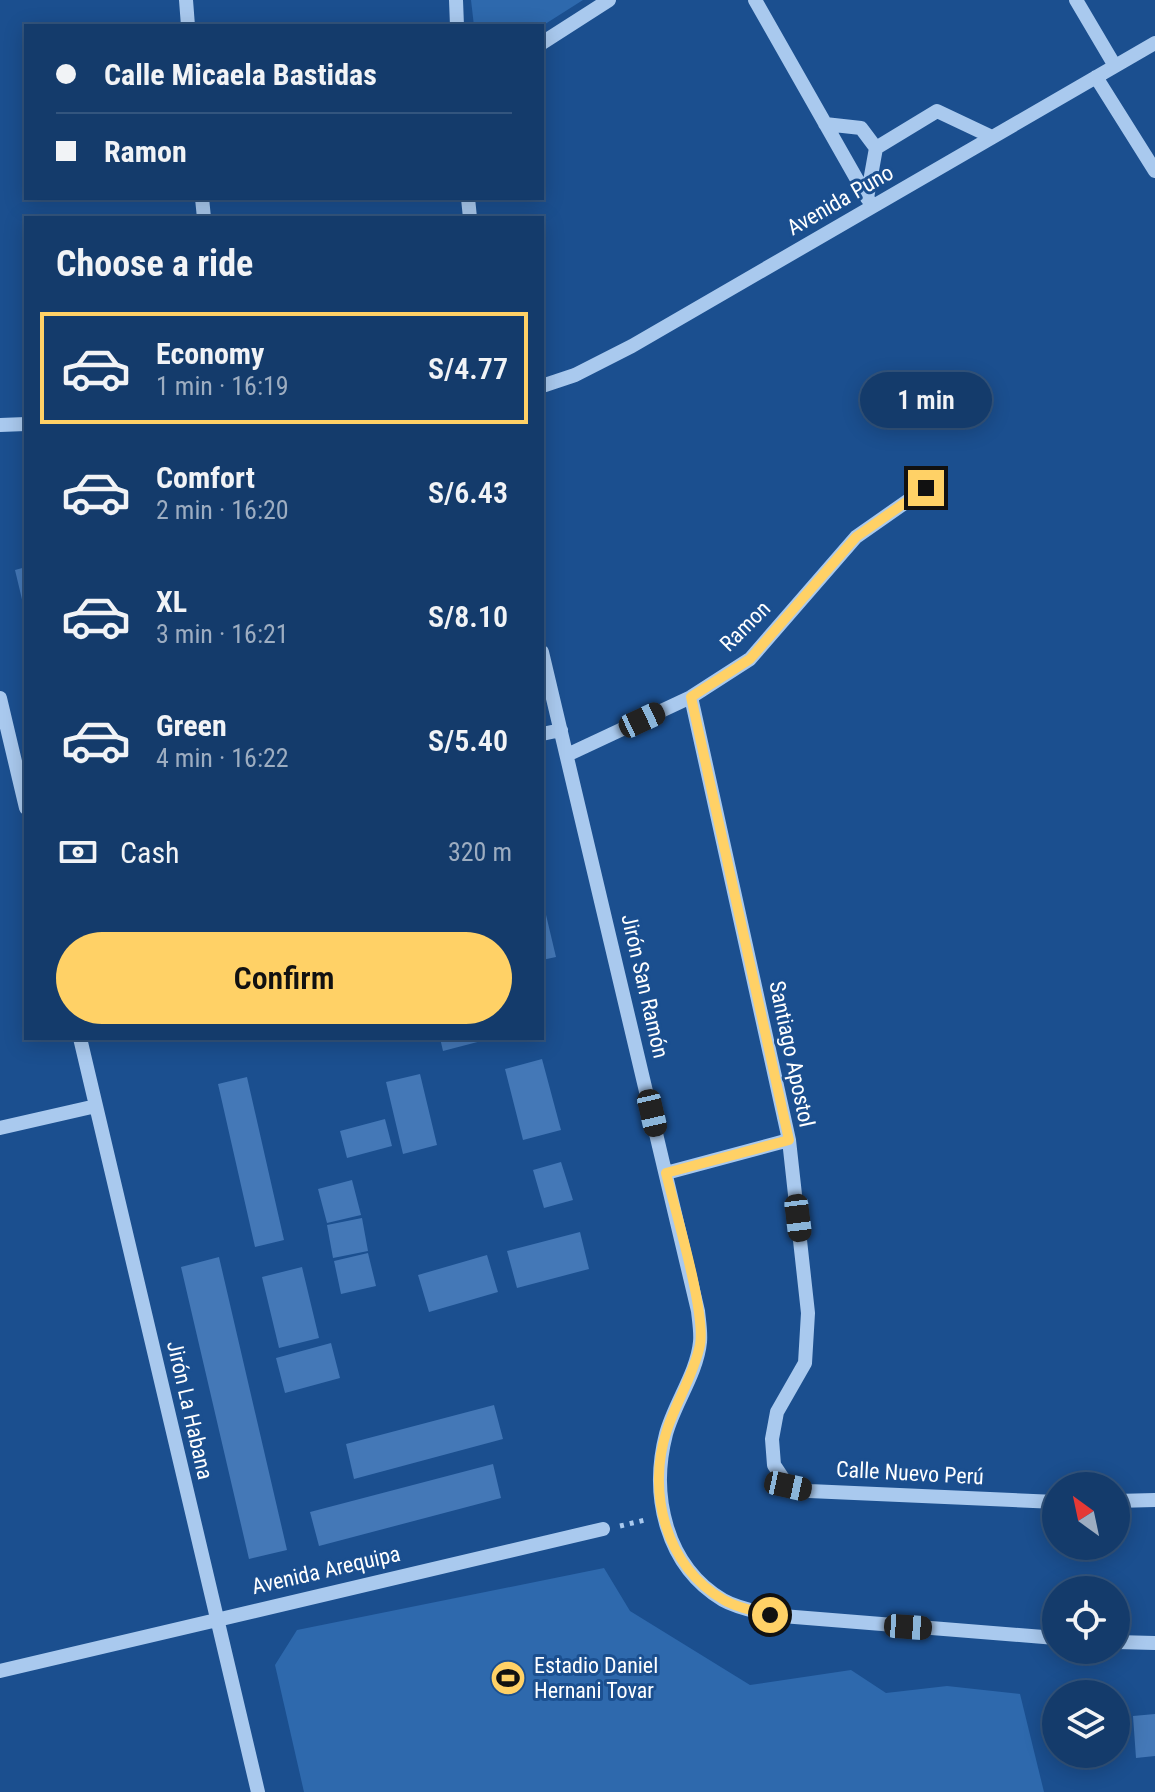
<!DOCTYPE html>
<meta charset="utf-8">
<style>
:root{--surface:#143b6b;--page:#214673;--text:#f1f3f6;--muted:#9dadc1;--line:#33557e;--accent:#ffd166}
body{margin:0;font-family:"Roboto Condensed",sans-serif;background:var(--page);color:var(--text);height:100vh;display:flex;flex-direction:column;font-size:30px;white-space:nowrap}
*{box-sizing:border-box;margin:0}
p{font-size:26px;color:var(--muted)}
.icon{flex:none;width:44px;height:44px;fill:none;stroke:currentColor;stroke-width:2;stroke-linecap:round;stroke-linejoin:round}
.map{position:relative;flex:1;overflow:hidden}
.drawer{position:absolute;left:24px;top:216px;width:520px;height:824px;display:flex;flex-direction:column;background:var(--surface);border-radius:0px;box-shadow:0 4px 20px #0003,0 0 0 2px var(--line)}
.drawer>*{flex:none}
.hud{position:absolute;left:24px;top:24px;width:520px;height:176px;border-radius:0px;box-shadow:0 4px 20px #0003,0 0 0 2px var(--line);display:grid;align-content:center;height:176px;padding:0 32px;background:var(--surface)}
.needle{width:52px;rotate:327deg}
.controls{position:absolute;left:1042px;top:1472px;display:grid;gap:16px}
.controls a{display:grid;place-items:center;width:88px;height:88px;border-radius:50%;background:var(--surface);box-shadow:0 4px 20px #0003,0 0 0 2px var(--line);font-size:40px}
.end{position:absolute;width:36px;height:36px;margin:-18px;border:10px solid #ffd166;background:#111;box-shadow:0 0 0 4px #111}
.from{border-radius:50%}
.bubble{position:absolute;height:56px;border-radius:28px;background:var(--surface);box-shadow:0 4px 20px #0003,0 0 0 2px var(--line);font-size:26px;font-weight:600;line-height:56px;text-align:center}
.car{position:absolute;width:24px;height:48px;margin:-24px -12px;border-radius:10px;box-shadow:0 0 6px 2px #0007;background:linear-gradient(#222 24%,#8ab4d8 0 40%,#222 0 76%,#8ab4d8 0 86%,#222 0)}
.hud b{display:flex;align-items:center;gap:28px;height:76px;font-size:30px}
.hud b+b{border-top:2px solid var(--line)}
.hud i{width:20px;height:20px;background:var(--text)}
ul{padding:0;list-style:none}
li{display:flex;align-items:center;gap:24px;height:112px;margin:0 16px 12px;padding:0 16px;border:4px solid transparent;border-radius:0px}
li div{flex:1}
li b{display:block;font-size:30px}
li em{font-style:normal;font-weight:600}
li.on{border-color:var(--accent)}
li>.icon{width:72px;height:72px;stroke-width:1.5}
h2{padding:0 32px;font-size:36px;line-height:96px}
.pay{display:flex;align-items:center;gap:20px;height:88px;padding:0 32px;font-size:30px}
.pay p{margin-inline-start:auto}
.cta{display:flex;gap:16px;margin-top:auto;padding:16px 32px}
.cta a{flex:1;height:92px;border-radius:48px;background:var(--accent);color:#111;font-size:32px;font-weight:600;line-height:92px;text-align:center}
.map>svg:first-child{display:block}
</style>
<div class="map">
<svg width="1155" height="1792" viewBox="0 0 1155 1792">
<rect width="100%" height="100%" fill="#1b4f8f"/>
<path fill="#2e69ad" d="M471,0H583L542,26H474Z
M604,1568L630,1611L750,1685L851,1670L886,1693L947,1686L1020,1694L1044,1792H304L275,1665L297,1630Z"/>
<path fill="#4478b7" d="M26,567V612H25L15,570Z
M542,898L556,957L542,960Z
M440,1038H489V1039L443,1051Z
M542,1059L561,1130L523,1140L505,1069Z
M420,1074L437,1145L403,1154L386,1082Z
M247,1077L284,1240L255,1247L218,1084Z
M385,1119L392,1146L347,1158L340,1131Z
M561,1162L573,1200L544,1208L533,1170Z
M352,1180L361,1215L327,1223L318,1189Z
M362,1218L368,1251L333,1258L327,1225Z
M580,1232L589,1269L517,1288L507,1251Z
M368,1253L376,1286L341,1294L334,1261Z
M487,1255L498,1292L429,1312L418,1275Z
M219,1257L287,1550L249,1559L181,1267Z
M302,1267L319,1338L279,1348L262,1277Z
M331,1343L340,1378L285,1393L276,1358Z
M494,1405L503,1439L354,1479L346,1444Z
M493,1464L501,1498L319,1546L310,1512Z
M1155,1714V1756L1136,1758L1133,1716Z"/>
<g fill="none" stroke-linecap="round" stroke-linejoin="round">
<path stroke="#a9c9ee" stroke-width="5" stroke-dasharray="4 6" stroke-linecap="butt" d="M620,1526L645,1520"/>
<path stroke="#a9c9ee" stroke-width="14" d="M186,0L188,26
M456,0L457,26
M755,0L872,206
M1076,0L1115,66
M542,43L609,0
M1096,77L1155,171
M825,124L861,128L876,148L867,198
M876,148L937,111L992,137
M202,198L204,218
M468,198L470,218
M542,386L575,375L632,346L1155,43
M0,425L26,424
M542,652L698,1311C699,1321 701,1332 700,1342C697,1373 674,1404 666,1434C650,1496 666,1566 723,1600C737,1608 755,1611 770,1615L1056,1638
M691,697L789,1140L808,1313L805,1363L777,1412L772,1439L774,1465L788,1486L809,1491L1056,1502
M0,698L26,808
M542,734L561,730
M567,755L691,697L750,659L856,537L926,488
M80,1038L258,1792
M0,1128L96,1106
M666,1173L789,1140
M1116,1501L1155,1500
M1116,1642L1155,1643
M0,1671L603,1529"/>
</g>
<g fill="none" stroke-linecap="round" stroke-linejoin="round">
<path stroke="#ffd166" stroke-width="10" d="M770,1615C755,1611 737,1608 724,1600C666,1567 646,1492 667,1430C676,1402 694,1374 700,1345C706,1312 675,1210 666,1173L789,1140L691,697L750,659L856,537L926,488"/>
</g>
<defs>
<symbol id="stadium-disc" viewBox="-11 -11 22 22"><circle r="9.5" fill="#ffd166" stroke="#1b4f8f"/><path d="M0-5a6.5 5 0 1 0 0 10a6.5 5 0 1 0 0-10ZM-3.5-1.8h7v3.6h-7Z" fill="#111"/></symbol>
</defs>
<g fill-rule="evenodd">
<use href="#stadium-disc" x="488" y="1658" width="40" height="40"/>
</g>
<g text-anchor="middle" dominant-baseline="central" stroke-width="6" stroke-linejoin="round" paint-order="stroke">
<g font-size="22" fill="#fff" stroke="#1b4f8f">
<text transform="translate(840 200) rotate(-30)">Avenida Puno</text>
<text transform="translate(745 626) rotate(-45)">Ramon</text>
<text transform="translate(645 986) rotate(77)">Jirón San Ramón</text>
<text transform="translate(792 1054) rotate(78)">Santiago Apostol</text>
<text transform="translate(190 1410) rotate(77)">Jirón La Habana</text>
<text transform="translate(910 1473) rotate(3)">Calle Nuevo Perú</text>
<text transform="translate(326 1570) rotate(-13)">Avenida Arequipa</text>
</g>
<g font-size="22" fill="#fff" stroke="#1b4f8f" text-anchor="start">
<text x="534" y="1665">Estadio Daniel<tspan x="534" dy="25">Hernani Tovar</tspan></text>
</g>
</g>
</svg>
<div class="controls">
<a><svg class="needle" viewBox="-14 -14 28 28"><path d="M0-13l5 13h-10z" fill="#e53935"/><path d="M0 13l5-13h-10z" fill="#9dadc1"/></svg></a>
<a><svg class="icon" aria-label="locate" viewBox="0 0 24 24"><circle cx="12" cy="12" r="6"/><path d="M12 2v4M12 18v4M2 12h4M18 12h4"/></svg></a>
<a><svg class="icon" aria-label="layers" viewBox="0 0 24 24"><path d="M12 4l9 5-9 5-9-5zM3 14l9 5 9-5"/></svg></a>
</div>
<i class="end from" style="left:770px;top:1615px"></i>
<i class="end" style="left:926px;top:488px"></i>
<div class="bubble" style="left:860px;top:372px;width:132px">1 min</div>
<i class="car" style="left:642px;top:720px;rotate:65deg"></i>
<i class="car" style="left:652px;top:1113px;rotate:167deg"></i>
<i class="car" style="left:798px;top:1218px;rotate:173deg"></i>
<i class="car" style="left:788px;top:1486px;rotate:102deg"></i>
<i class="car" style="left:908px;top:1627px;rotate:94deg"></i>
<div class="hud">
<b><i class="from"></i>Calle Micaela Bastidas</b>
<b><i></i>Ramon</b>
</div>
<section class="drawer">
<h2>Choose a ride</h2>
<ul>
<li class="on"><svg class="icon" aria-label="car" viewBox="0 0 24 24"><path d="M5 17H2v-5l4-1 3-4h7l3 4 3 1v5h-3M9 17h6M6 11h13"/><circle cx="7" cy="17" r="2"/><circle cx="17" cy="17" r="2"/></svg><div><b>Economy</b><p>1 min · 16:19</p></div><em>S/4.77</em></li>
<li><svg class="icon" aria-label="car" viewBox="0 0 24 24"><path d="M5 17H2v-5l4-1 3-4h7l3 4 3 1v5h-3M9 17h6M6 11h13"/><circle cx="7" cy="17" r="2"/><circle cx="17" cy="17" r="2"/></svg><div><b>Comfort</b><p>2 min · 16:20</p></div><em>S/6.43</em></li>
<li><svg class="icon" aria-label="car" viewBox="0 0 24 24"><path d="M5 17H2v-5l4-1 3-4h7l3 4 3 1v5h-3M9 17h6M6 11h13"/><circle cx="7" cy="17" r="2"/><circle cx="17" cy="17" r="2"/></svg><div><b>XL</b><p>3 min · 16:21</p></div><em>S/8.10</em></li>
<li><svg class="icon" aria-label="car" viewBox="0 0 24 24"><path d="M5 17H2v-5l4-1 3-4h7l3 4 3 1v5h-3M9 17h6M6 11h13"/><circle cx="7" cy="17" r="2"/><circle cx="17" cy="17" r="2"/></svg><div><b>Green</b><p>4 min · 16:22</p></div><em>S/5.40</em></li>
</ul>
<div class="pay"><svg class="icon" aria-label="cash" viewBox="0 0 24 24"><path d="M3 7h18v10H3z"/><circle cx="12" cy="12" r="2"/></svg>Cash<p>320 m</p></div>
<div class="cta"><a>Confirm</a></div>
</section>
</div>
